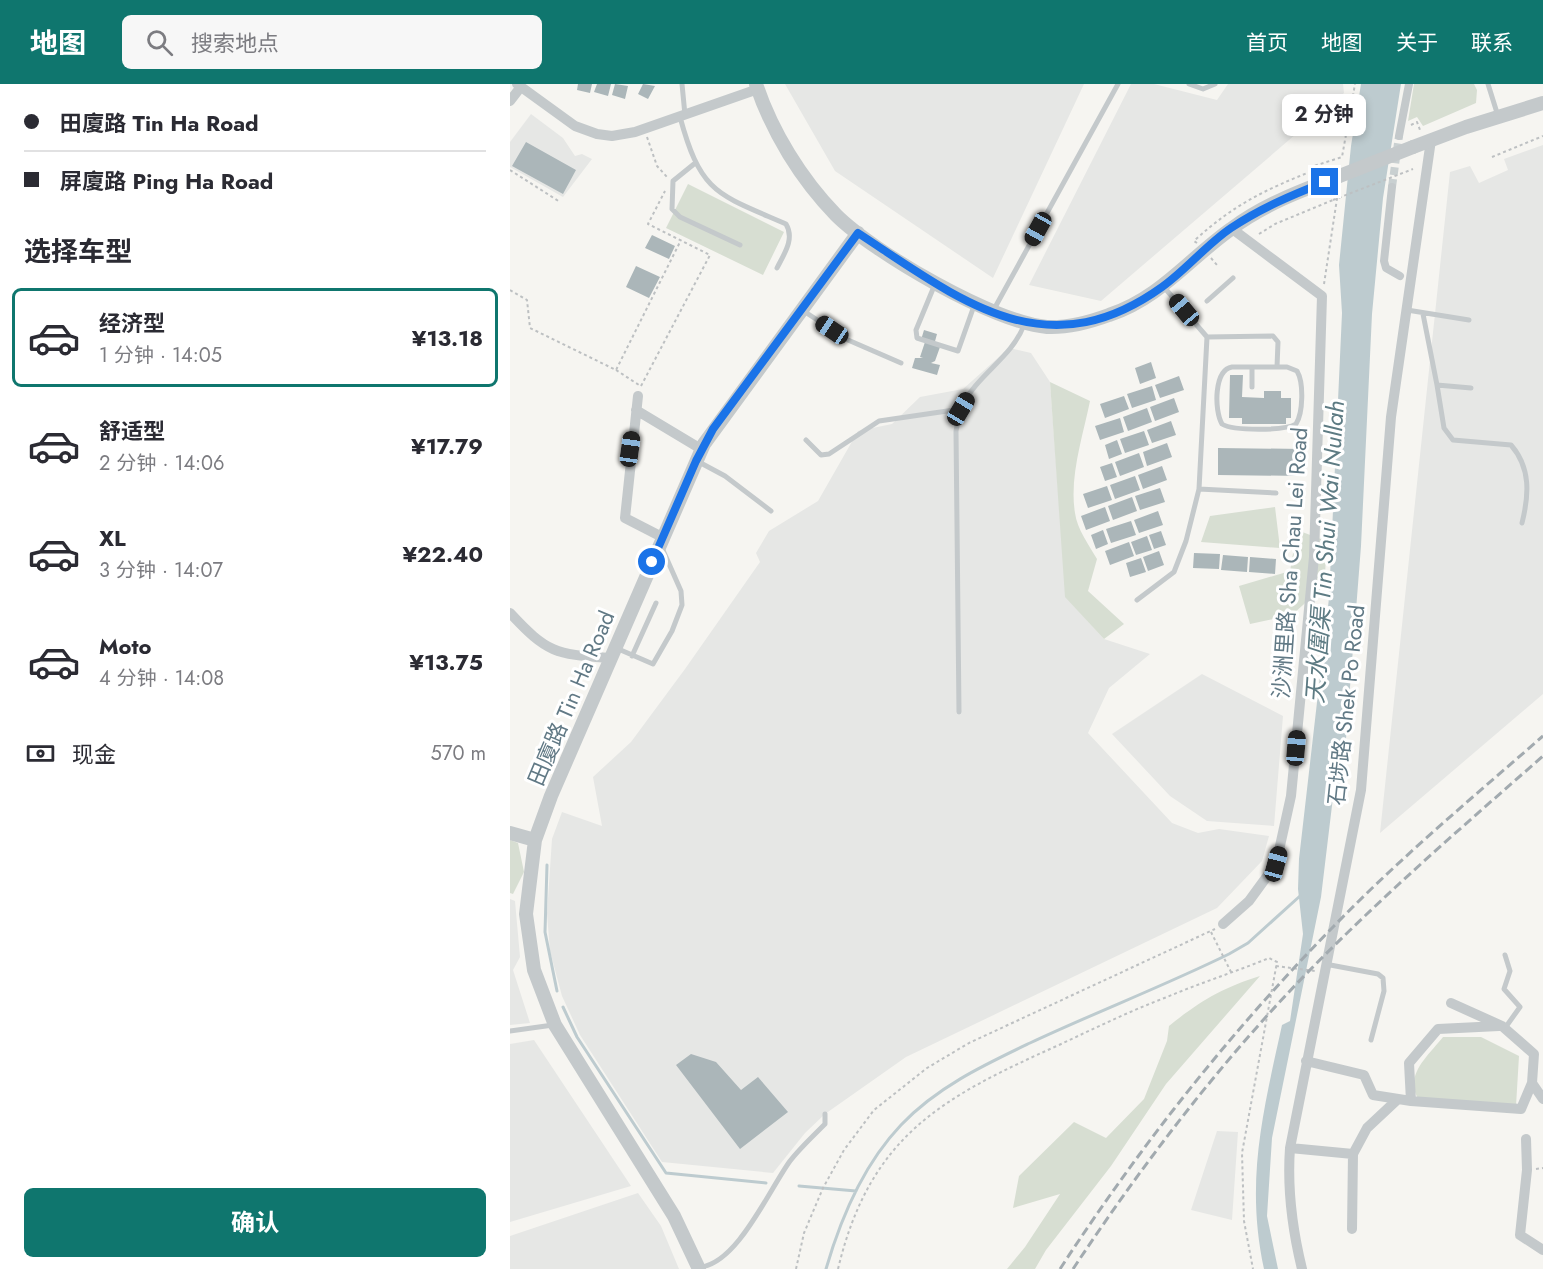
<!DOCTYPE html>
<html lang="zh">
<meta charset="utf-8">
<style>
:root{--surface:#fff;--page:#f7f7f7;--text:#2b2b33;--muted:#7c7c81;--line:#e1e1e2;--accent:#0f766e}
body{margin:0;font-family:Jost,"Noto Sans SC",sans-serif;background:var(--page);color:var(--text);height:100vh;display:flex;flex-direction:column;font-size:22px;white-space:nowrap}
*{box-sizing:border-box;margin:0}
p{font-size:20px;color:var(--muted)}
.icon{flex:none;width:33px;height:33px;fill:none;stroke:currentColor;stroke-width:2;stroke-linecap:round;stroke-linejoin:round}
.map{position:relative;flex:1;overflow:hidden}
.drawer{display:flex;flex-direction:column;background:var(--surface);width:510px}
.drawer>*{flex:none}
.banner{display:grid;align-content:center;height:132px;padding:0 24px;background:var(--surface)}
.end{position:absolute;width:27px;height:27px;margin:-14px;border:8px solid #1a73e8;background:#fff;box-shadow:0 0 0 3px #fff}
.from{border-radius:50%}
.bubble{position:absolute;height:42px;border-radius:9px;background:var(--surface);box-shadow:0 3px 9px #0003;font-size:20px;font-weight:700;line-height:42px;text-align:center}
.car{position:absolute;width:18px;height:36px;margin:-18px -9px;border-radius:8px;box-shadow:0 0 4px 2px #0007;background:linear-gradient(#222 24%,#8ab4d8 0 40%,#222 0 76%,#8ab4d8 0 86%,#222 0)}
.banner b{display:flex;align-items:center;gap:21px;height:57px;font-size:22px}
.banner b+b{border-top:2px solid var(--line)}
.banner i{width:15px;height:15px;background:var(--text)}
ul{padding:0;list-style:none}
li{display:flex;align-items:center;gap:18px;height:99px;margin:0 12px 9px;padding:0 12px;border:3px solid transparent;border-radius:9px}
li div{flex:1}
li b{display:block;font-size:22px}
li em{font-style:normal;font-weight:700}
li.selected{border-color:var(--accent)}
li>.icon{width:54px;height:54px;stroke-width:1.5}
h2{padding:0 24px;font-size:27px;line-height:72px}
.pay{display:flex;align-items:center;gap:15px;height:66px;padding:0 24px;font-size:22px}
.pay p{margin-inline-start:auto}
.cta{display:flex;gap:12px;margin-top:auto;padding:12px 24px}
.cta a{flex:1;height:69px;border-radius:9px;background:var(--accent);color:#fff;font-size:24px;font-weight:700;line-height:69px;text-align:center}
header{display:flex;align-items:center;gap:36px;box-sizing:border-box;height:84px;padding:0 30px;background:var(--accent);color:#fff}
header strong{font-size:28px}
nav{display:flex;gap:33px;margin-inline-start:auto;font-size:21px}
.search{width:420px;height:54px;background:var(--page);display:flex;align-items:center;gap:15px;box-sizing:border-box;padding:0 21px;border-radius:9px;color:var(--muted);font-size:22px}
main{display:flex;flex:1;min-height:0}
.map>svg:first-child{display:block}
</style>
<header>
<strong>地图</strong>
<div class="search"><svg class="icon" aria-label="search" viewBox="0 0 24 24"><circle cx="10" cy="10" r="6"/><path d="M15 15l6 6"/></svg>搜索地点</div>
<nav><a>首页</a><a>地图</a><a>关于</a><a>联系</a></nav>
</header>
<main>
<section class="drawer">
<div class="banner">
<b><i class="from"></i>田廈路 Tin Ha Road</b>
<b><i></i>屏廈路 Ping Ha Road</b>
</div>
<h2>选择车型</h2>
<ul>
<li class="selected"><svg class="icon" aria-label="car" viewBox="0 0 24 24"><path d="M5 17H2v-5l4-1 3-4h7l3 4 3 1v5h-3M9 17h6M6 11h13"/><circle cx="7" cy="17" r="2"/><circle cx="17" cy="17" r="2"/></svg><div><b>经济型</b><p>1 分钟 · 14:05</p></div><em>¥13.18</em></li>
<li><svg class="icon" aria-label="car" viewBox="0 0 24 24"><path d="M5 17H2v-5l4-1 3-4h7l3 4 3 1v5h-3M9 17h6M6 11h13"/><circle cx="7" cy="17" r="2"/><circle cx="17" cy="17" r="2"/></svg><div><b>舒适型</b><p>2 分钟 · 14:06</p></div><em>¥17.79</em></li>
<li><svg class="icon" aria-label="car" viewBox="0 0 24 24"><path d="M5 17H2v-5l4-1 3-4h7l3 4 3 1v5h-3M9 17h6M6 11h13"/><circle cx="7" cy="17" r="2"/><circle cx="17" cy="17" r="2"/></svg><div><b>XL</b><p>3 分钟 · 14:07</p></div><em>¥22.40</em></li>
<li><svg class="icon" aria-label="car" viewBox="0 0 24 24"><path d="M5 17H2v-5l4-1 3-4h7l3 4 3 1v5h-3M9 17h6M6 11h13"/><circle cx="7" cy="17" r="2"/><circle cx="17" cy="17" r="2"/></svg><div><b>Moto</b><p>4 分钟 · 14:08</p></div><em>¥13.75</em></li>
</ul>
<div class="pay"><svg class="icon" aria-label="cash" viewBox="0 0 24 24"><path d="M3 7h18v10H3z"/><circle cx="12" cy="12" r="2"/></svg>现金<p>570 m</p></div>
<div class="cta"><a>确认</a></div>
</section>
<div class="map">
<svg width="1033" height="1185" viewBox="0 0 1033 1185">
<rect width="100%" height="100%" fill="#f6f5f1"/>
<path fill="#e6e7e5" d="M275,0H574L483,194L325,87Z
M621,0H644L707,16L718,0H833L834,9L591,217L519,201Z
M21,30L53,54L65,72L72,70L82,75L53,113L0,83V58Z
M1033,61V610L870,749L940,88L960,82L969,99L998,86L994,75Z
M499,264L521,269L540,298L556,513L594,555L640,570L599,604L578,649L662,739L688,749L709,745L759,752L752,777L707,824L396,973L315,1030L295,1049L263,1089L152,1078L70,951L52,912L40,867L37,830L42,755L52,728L92,742L83,693L121,658L175,585L250,478L246,469L259,447L308,417L348,347L382,340L410,313L453,305Z
M692,590L773,632L764,742L697,737L660,712L602,650Z
M0,815L5,817L10,873L3,886L20,939L0,941Z
M24,956L121,1102L0,1138V960Z
M707,1047L728,1048L722,1136L681,1126Z
M128,1109L151,1142L169,1185H0V1152Z"/>
<path fill="#d7ded2" d="M904,0H964L967,6L966,19L913,42L907,33L898,37Z
M178,100L274,148L253,191L156,144Z
M540,298L580,317C573,352 559,393 565,429C567,445 579,461 587,475L578,507L614,540L594,555L555,513Z
M765,423L770,464L691,458L700,432Z
M787,446L816,457L815,501L782,531L740,540L729,502L780,487Z
M0,756L8,759L14,788L3,810L0,809Z
M750,892L656,1000L601,1082L536,1166L525,1185H497L515,1163L550,1110L503,1124L509,1092L564,1038L596,1054L634,1015L657,957L659,942C690,917 712,904 750,892Z
M933,953H971L1009,972L1006,1022L909,1016C893,992 918,972 933,953Z"/>
<path fill="#bdcbcf" d="M851,0H891L873,114L862,230L851,462L832,706L824,705L811,813L762,1054L757,1132L768,1185H754C735,1097 753,1028 772,941L780,937L793,850L788,805L789,775L819,514L832,229L829,181L841,62Z"/>
<g fill="none" stroke-linecap="round" stroke-linejoin="round">
<path stroke="#bdcbcf" stroke-width="3" d="M37,781L35,848L47,907
M53,923L67,953L156,1089L256,1099
M289,1102L346,1107
M316,1185C331,1133 353,1081 391,1041C427,1003 474,981 520,959C586,928 654,902 719,870L738,859L790,812"/>
</g>
<path fill="#abb6b9" d="M68,0H82L80,9L67,6Z
M87,0H101L98,12L84,8Z
M105,0L118,2L115,15L102,11Z
M133,0L145,2L138,15L128,10Z
M16,58L66,86L53,110L2,82Z
M142,151L165,162L159,175L135,164Z
M126,182L150,193L139,214L116,203Z
M414,246L427,250L424,261L430,263L425,277L421,279L430,281L427,291L402,284L405,274H413L410,273L415,258L411,256Z
M641,278L646,294L630,300L625,284Z
M720,291H733L732,313L754,314V307H771V314H781V334H776V340H732V334H719Z
M669,292L674,306L650,314L645,301Z
M642,302L646,316L622,324L617,310Z
M614,312L619,325L595,334L590,320Z
M664,314L669,328L645,337L640,323Z
M637,324L642,338L618,347L613,333Z
M610,334L614,348L590,356L585,342Z
M661,337L666,351L642,359L637,346Z
M634,347L639,361L615,369L610,355Z
M607,356L612,370L599,375L595,361Z
M657,359L662,373L637,382L633,368Z
M708,364L792,365V392L708,391Z
M629,369L634,383L610,392L605,378Z
M602,379L607,393L595,397L590,383Z
M652,382L657,396L633,405L628,391Z
M625,392L630,406L605,415L600,401Z
M597,402L602,416L578,424L573,410Z
M650,404L655,418L630,426L625,412Z
M622,413L627,427L603,436L598,422Z
M595,423L600,437L576,446L571,432Z
M648,427L653,441L629,449L624,436Z
M621,437L626,451L601,459L596,445Z
M593,446L598,460L586,465L581,451Z
M651,447L656,461L644,465L639,451Z
M637,452L642,466L626,471L621,458Z
M619,458L624,472L600,481L595,467Z
M649,467L654,481L638,487L633,473Z
M684,469L710,470L709,485L683,484Z
M713,471L738,473L737,488L711,486Z
M740,473L766,475L765,490L739,488Z
M631,474L636,488L620,493L616,479Z
M181,970L206,978L231,1006L248,993L278,1028L230,1065L166,981Z"/>
<g fill="none" stroke-linecap="round" stroke-linejoin="round">
<path stroke="#c9d0d1" stroke-width="8" stroke-dasharray="8 4" stroke-linecap="butt" d="M882,103L889,52"/>
<path stroke="#bdc0c2" stroke-width="2" stroke-dasharray="3 3" stroke-linecap="butt" d="M901,41L907,38L910,46
M137,53L147,82L157,93
M982,73L1033,52
M0,86L50,118
M749,150L765,140L823,116
M687,159L684,157C723,121 756,105 805,86L804,82L832,73L845,0
M701,174L707,181
M814,200L828,108
M0,206L17,216L20,244L106,286L171,156
M106,286L129,301
M131,302L200,171L138,140L155,107
M701,848L721,888
M766,882L805,887
M1026,1085L1033,1084
M286,1185L294,1149L313,1104L334,1066L364,1026L417,984L459,959L705,845
M328,1185C360,1051 433,1013 549,961C585,944 620,927 657,913C690,899 725,888 759,874L767,878L732,1069L734,1137L743,1185"/>
<path stroke="#c4c9cb" stroke-width="5" d="M172,0L175,31
M679,0L693,5L705,0
M978,0L988,32
M170,33C191,110 207,110 276,140C285,155 274,170 267,184
M184,80L163,97L162,125L170,133L230,161
M425,200L406,246L407,254L448,267L465,219
M697,217L723,194
M292,226L338,256L391,279
M897,226L959,236
M483,227L608,0
M913,230L927,301L961,304
M697,253L763,252L768,258L767,283
M722,283H777L787,287C794,299 793,329 786,340C775,347 723,347 712,340C704,326 704,286 722,283Z
M927,301L934,344L943,356L1001,361C1021,384 1019,411 1012,439
M742,303V283
M296,356L311,371L319,370L369,337L451,325
M187,377L215,392L261,427
M689,405L766,409
M627,516L664,488L676,457L689,405L697,253L653,202
M106,564L143,580L162,547L172,521L171,507L152,464
M122,572L146,519
M449,628L446,347C448,339 448,331 451,324C466,291 502,274 514,241
M995,871L1000,887L994,905L1010,923L995,944
M815,880L868,890L873,894L874,907L861,956
M0,947L43,941
M190,1183C227,1180 259,1106 280,1077C290,1064 303,1052 315,1040V1030"/>
<path stroke="#c4c9cb" stroke-width="8" d="M889,52L899,0
M882,103L874,177L876,184L890,192"/>
<path stroke="#c4c9cb" stroke-width="10" d="M7,0L65,42L87,50L102,52L125,48L248,5
M0,17L10,4
M128,312L115,434L152,453
M126,326L191,365
M0,529C38,570 46,570 99,574
M713,840L739,817L766,780L781,712L804,473L812,212L721,144
M796,977L854,991L863,1011L901,1017L1011,1025L1022,999L1024,970L992,942L941,919
M1022,999L1033,1015
M901,1017L899,979L928,945L989,942
M1016,1055L1017,1086L1010,1151L1033,1166
M780,1064L843,1070
M842,1145L843,1070L857,1044L888,1015
M792,1185C782,1144 777,1106 780,1064L851,706L881,333L921,56"/>
<path stroke="#c4c9cb" stroke-width="14" d="M246,0C262,48 291,95 326,131C364,169 485,239 537,243C558,244 580,238 599,231C649,215 680,174 721,145C753,121 790,107 827,93
M903,63L956,43L1033,19
M0,749L25,756
M189,1185L164,1132L45,941L24,886L16,830L25,756L41,712L194,360L348,149"/>
<path stroke="#a2aaaf" stroke-width="3" stroke-dasharray="9 4.5" stroke-linecap="butt" d="M550,1185C630,1062 721,947 824,842C890,774 962,714 1033,652
M563,1185C632,1081 709,980 796,890C871,813 952,743 1033,672"/>
<path stroke="#bdc0c2" stroke-width="2" stroke-dasharray="3 3" stroke-linecap="butt" d="M823,116L903,85"/>
<path stroke="#c4c9cb" stroke-width="14" d="M827,93L903,63"/>
</g>
<g fill="none" stroke-linecap="round" stroke-linejoin="round">
<path stroke="#1a73e8" stroke-width="8" d="M142,478L186,377L203,345L348,149C449,215 535,287 652,203C677,185 696,161 721,144C751,124 782,111 815,98"/>
</g>
<g text-anchor="middle" dominant-baseline="central" stroke-width="6" stroke-linejoin="round" paint-order="stroke">
<g font-size="22" fill="#617985" stroke="#fff">
<text transform="translate(780 479) rotate(-86)">沙洲里路 Sha Chau Lei Road</text>
<text transform="translate(61 614) rotate(-67)">田廈路 Tin Ha Road</text>
<text transform="translate(836 621) rotate(-84)">石埗路 Shek Po Road</text>
</g>
<g font-size="24" font-style="italic" fill="#5d7b83" stroke="#fff">
<text transform="translate(815 468) rotate(-86)">天水圍渠 Tin Shui Wai Nullah</text>
</g>
</g>
</svg>
<i class="end from" style="left:142px;top:478px"></i>
<i class="end" style="left:815px;top:98px"></i>
<div class="bubble" style="left:772px;top:10px;width:84px">2 分钟</div>
<i class="car" style="left:528px;top:145px;rotate:209deg"></i>
<i class="car" style="left:674px;top:226px;rotate:320deg"></i>
<i class="car" style="left:322px;top:246px;rotate:304deg"></i>
<i class="car" style="left:451px;top:325px;rotate:31deg"></i>
<i class="car" style="left:120px;top:365px;rotate:8deg"></i>
<i class="car" style="left:786px;top:664px;rotate:5deg"></i>
<i class="car" style="left:766px;top:780px;rotate:15deg"></i>
</div>
</main>
